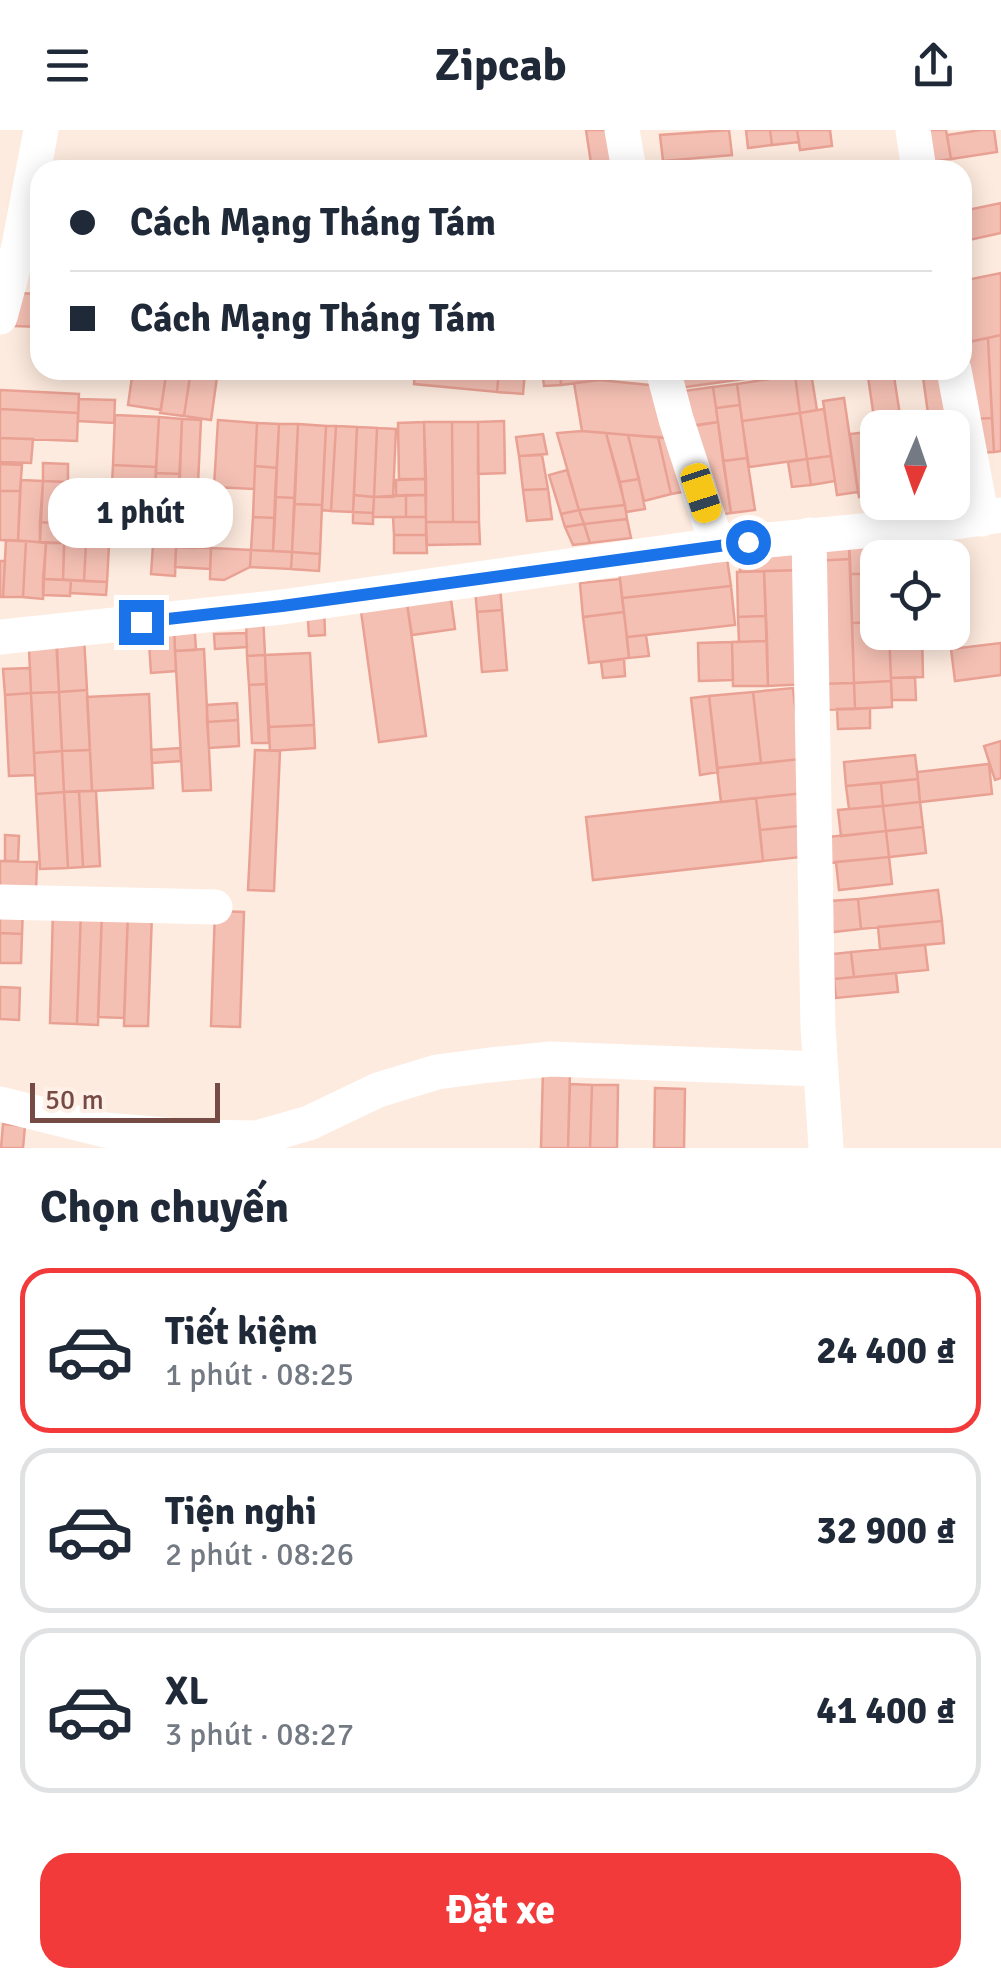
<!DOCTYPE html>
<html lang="vi">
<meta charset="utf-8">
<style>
:root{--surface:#fff;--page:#f6f6f7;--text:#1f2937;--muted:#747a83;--line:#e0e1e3;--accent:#f23a3a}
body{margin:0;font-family:Signika,sans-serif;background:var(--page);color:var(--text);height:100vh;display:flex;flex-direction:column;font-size:38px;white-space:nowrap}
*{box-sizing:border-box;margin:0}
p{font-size:32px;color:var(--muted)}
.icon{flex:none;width:55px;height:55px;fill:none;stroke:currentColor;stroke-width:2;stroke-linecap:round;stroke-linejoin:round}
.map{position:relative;height:1018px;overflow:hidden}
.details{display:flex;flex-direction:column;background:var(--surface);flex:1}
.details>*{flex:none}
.banner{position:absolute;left:30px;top:30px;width:942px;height:220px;border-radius:30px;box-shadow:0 5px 25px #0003;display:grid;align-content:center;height:220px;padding:0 40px;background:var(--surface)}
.needle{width:65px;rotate:182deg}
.tools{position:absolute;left:860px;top:280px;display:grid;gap:20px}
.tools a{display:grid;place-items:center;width:110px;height:110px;border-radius:20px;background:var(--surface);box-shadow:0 5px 25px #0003;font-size:50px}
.scale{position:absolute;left:30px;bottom:25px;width:190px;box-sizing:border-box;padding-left:10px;border:5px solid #764b45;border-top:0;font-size:28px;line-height:35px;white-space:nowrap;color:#764b45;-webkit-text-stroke:8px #fff0e7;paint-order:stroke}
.end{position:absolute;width:45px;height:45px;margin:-22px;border:12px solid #1a73e8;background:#fff;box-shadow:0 0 0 5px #fff}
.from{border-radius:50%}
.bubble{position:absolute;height:70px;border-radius:30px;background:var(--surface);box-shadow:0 5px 25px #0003;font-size:32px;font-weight:700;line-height:70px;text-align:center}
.car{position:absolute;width:30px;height:60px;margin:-30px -15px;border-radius:12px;box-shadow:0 0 8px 2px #0007;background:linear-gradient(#f5c518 24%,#345 0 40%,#f5c518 0 76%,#345 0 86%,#f5c518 0)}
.banner b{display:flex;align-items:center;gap:35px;height:95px;font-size:38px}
.banner b+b{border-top:2px solid var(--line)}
.banner i{width:25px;height:25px;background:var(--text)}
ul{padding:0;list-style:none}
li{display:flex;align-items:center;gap:30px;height:165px;margin:0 20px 15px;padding:0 20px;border:5px solid var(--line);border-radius:30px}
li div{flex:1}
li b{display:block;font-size:38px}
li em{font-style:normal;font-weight:700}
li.active{border-color:var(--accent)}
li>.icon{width:90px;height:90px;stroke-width:1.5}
h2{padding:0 40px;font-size:45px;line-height:120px}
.primary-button{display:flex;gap:20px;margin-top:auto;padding:20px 40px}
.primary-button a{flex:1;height:115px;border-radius:30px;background:var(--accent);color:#fff;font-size:40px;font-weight:700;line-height:115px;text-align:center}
header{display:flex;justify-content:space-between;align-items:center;height:130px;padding:0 40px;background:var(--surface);font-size:45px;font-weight:700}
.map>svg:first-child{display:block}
</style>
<header><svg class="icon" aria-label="menu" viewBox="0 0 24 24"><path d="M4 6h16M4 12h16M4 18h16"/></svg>Zipcab<svg class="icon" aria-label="share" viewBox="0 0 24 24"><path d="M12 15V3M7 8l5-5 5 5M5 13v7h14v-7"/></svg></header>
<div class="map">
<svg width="1001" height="1018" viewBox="0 0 1001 1018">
<rect width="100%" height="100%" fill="#feebdf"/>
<path fill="#f5c0b4" stroke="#e9a194" stroke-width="2.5" d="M586,0H617L622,40H592Z
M729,0L732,25L663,31L660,5Z
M746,0H770L772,15L748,18Z
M770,0H797L799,12L772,15Z
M797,0H830L832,16L800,20Z
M921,0H946L951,29L926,33Z
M981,0H994L997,22L951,29L947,5Z
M1001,73V103L969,110L963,81Z
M1001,143V205L964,213L962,151Z
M17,163L40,164V197L15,196Z
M1001,205V321L994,322L988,208Z
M988,208L992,288L972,289L964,213Z
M133,240L166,245L161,280L128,275Z
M167,240H191L184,286L160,283Z
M191,240H218L211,290L184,286Z
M415,240H499L497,262L414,254Z
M499,240L525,241L523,264L497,262Z
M542,240H560L561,255L544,256Z
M560,240H623V247L561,255Z
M668,240H780V244L671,259Z
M867,240H893L902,298H878V315Z
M922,240H948L952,298H930Z
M811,243L817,280L800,283L795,245Z
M795,245L800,283L742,291L737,254Z
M599,250L659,256L676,309L582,301L574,253Z
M737,254L740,275L716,278L713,257Z
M713,257L718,292L681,297L676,262Z
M0,260L79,264L78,283L0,279Z
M844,268L858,362L837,365L823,271Z
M79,269L115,270L114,293L78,291Z
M740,275L747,328L723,331L716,278Z
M0,279L78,283L77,311L0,308Z
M824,279L831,326L807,329L800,283Z
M800,283L807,329L749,337L742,291Z
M115,285L159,287L156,337L113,335Z
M159,287L182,289L180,344L156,343Z
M992,288L994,322L975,323L972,289Z
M182,289L201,290L195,418L176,417Z
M218,290L257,293L254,359L214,357Z
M504,291L505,343L478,344V292Z
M424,292L426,349H399L398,293Z
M424,292H452L453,392H426Z
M452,292H478L479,392H453Z
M718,292L731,383L712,386L694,296Z
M257,293L279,294L277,338L255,336Z
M279,294H298L295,368L275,367Z
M298,294L326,296L322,375L294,374Z
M326,296H336L331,381L322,380Z
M336,296L357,297L353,382L331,381Z
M357,297L377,298L374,367L354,365Z
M377,298L396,299L393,367H374Z
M582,301L606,303L625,375L579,380L557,303Z
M876,301L878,364L859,367L850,304Z
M606,303L628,305L639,349L620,352Z
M543,304L547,324L519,326L516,307Z
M628,305L658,307L671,364L644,371Z
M658,307L676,309L688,361L671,364Z
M0,308L33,309L31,333L0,332Z
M542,325L548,359L523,360L519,326Z
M831,326L835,351L811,355L807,329Z
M747,328L755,380L731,383L723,331Z
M807,329L811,355L792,357L788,332Z
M43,333L68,334V352L43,351Z
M0,334L22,335L20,361H0Z
M113,335L156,337L155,356L112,354Z
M255,336L277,338L275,388L253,387Z
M567,340L579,380L561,384L549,345Z
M156,343L180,344L176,417L153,415Z
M426,349V365L396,366V350Z
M639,349L645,379L626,382L620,352Z
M21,350L43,351L40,412L18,411Z
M43,351L68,352L65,394L40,392Z
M68,352L90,353L87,395L65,394Z
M90,353L112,354L110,396L87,395Z
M112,354L140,355L138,397L110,396Z
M140,355L155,356L153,398L138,397Z
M548,359L552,389L527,391L523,360Z
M0,361H20L18,411L0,410Z
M354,365L374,367L373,383L353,382Z
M406,365V387H373L374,367Z
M406,365H426V387H406Z
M275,367L295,368L292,422L273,421Z
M294,374L322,375L320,424L292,422Z
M625,375L627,389L584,394L579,380Z
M579,380L584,394L565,397L561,384Z
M353,382L373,383V394L353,393Z
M253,387L275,388L273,421L251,420Z
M393,387H426V405H394Z
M627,389L631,408L590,413L584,394Z
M40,392L65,394L64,413L40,412Z
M426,392H479L480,414L427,415Z
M65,394L87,395L84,451L63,450Z
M584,394L590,413L573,415L565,397Z
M87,395L110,396L107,452L84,451Z
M394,405H426L427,423H394Z
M6,410L26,411L23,467H3Z
M26,411L46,413L43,469L23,467Z
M46,413H64L63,450L43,449Z
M919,413L920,428H887L886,414Z
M803,414V440L740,442V416Z
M886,414L887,428H878V444H850L849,415Z
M153,415L176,417L175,446L151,444Z
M849,415L850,429L813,431V416Z
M176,417L211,418L210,439L175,437Z
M211,418L251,420L250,437L224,450L210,449Z
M251,420L292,422L291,439L250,437Z
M292,422L320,424L319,441L291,439Z
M727,429L731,456L622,468L619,441Z
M850,429L854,553L817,554L813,431Z
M0,431H5L3,467H0Z
M803,440L807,554L768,556L764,441Z
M764,441L766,486L738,487L737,442Z
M850,444H878V492L852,493Z
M43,449L71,450L70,466L43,465Z
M620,449L624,482L583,487L580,453Z
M71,450L107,452L106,465L70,463Z
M731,456L735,495L627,507L622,468Z
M500,457L502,480L477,482L475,459Z
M450,462L455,499L412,505L406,467Z
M406,467L426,606L379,612L360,474Z
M324,475L325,505L309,506L307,476Z
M502,480L507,540L482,542L477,482Z
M624,482L629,528L589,533L583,487Z
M263,485L265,525L247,526L246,486Z
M766,486L767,511L739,512L738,487Z
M194,490L196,520L175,521L174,491Z
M878,492V502H889L891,551L854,553L852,493Z
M174,497L176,541L151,543L148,498Z
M889,502H922L923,547L891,548Z
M246,503L247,517L215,519L214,504Z
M646,505L649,526L629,528L627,507Z
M84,507L87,560L59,562L56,508Z
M767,511L768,556H733L732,512Z
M732,512L733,550L699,551L698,513Z
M1001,513V545L955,551L951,519Z
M57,517L59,562L31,563L29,519Z
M204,519L211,660L183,661L175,521Z
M310,523L314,595L269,597L265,525Z
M265,525L266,554L249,555L247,526Z
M624,529L625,546L603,548L601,532Z
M30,538L31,563L5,565L3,539Z
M915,547L916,570H892L891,548Z
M891,551L892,577L855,579L854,553Z
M854,553L855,579L818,580L817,554Z
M266,554L269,613H252L249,555Z
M793,558L801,629L761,633L753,562Z
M87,560L90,620L62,621L59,562Z
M59,562L62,621L34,623L31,563Z
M753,562L761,633L717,638L709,566Z
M31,563L35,645L9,646L5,565Z
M149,564L153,658L92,661L87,567Z
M709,566L718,642L700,645L691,568Z
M237,573L238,590L207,592V575Z
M870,578V598L838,599L837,579Z
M238,590L239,616L209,618L207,592Z
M314,595L315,618L270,621L269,597Z
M1001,611V648L995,650L984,616Z
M180,618L181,631L152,633L151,620Z
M90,620L92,661L64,662L62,621Z
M255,620L280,621L274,761L248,760Z
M62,621L64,662L36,664L34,623Z
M915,625L918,649L846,656L844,632Z
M801,629L804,663L721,672L717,638Z
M989,634L992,664L920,672L917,642Z
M918,649L920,672L883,676L881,653Z
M881,653L883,676L849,679L846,656Z
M79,661H96L100,736L83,737Z
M79,661L83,737L68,738L64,662Z
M64,662L68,738L40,739L36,664Z
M804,663L808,695L760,700L756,668Z
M756,668L763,731L593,750L586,687Z
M920,672L923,697L886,701L883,676Z
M883,676L886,701L841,706L838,680Z
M808,695L811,726L763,731L760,700Z
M923,697L926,723L889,727L886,701Z
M886,701L889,727L829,733L827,707Z
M5,705L19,706L18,731H5Z
M889,727L892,754L839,760L836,732Z
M0,731L37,732L36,762L0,761Z
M938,760L942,791L861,799L858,769Z
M858,769L861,799L833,802L830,771Z
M0,776L23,777L22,804L0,803Z
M53,780L81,781L77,894L50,893Z
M81,781H102L98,895L77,894Z
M102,781L128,782L124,888L98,887Z
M215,781L244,782L240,897L211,896Z
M128,782L152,783L148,896H124Z
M942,791L944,813L880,819L878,797Z
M0,803L22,804L21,833H0Z
M925,815L928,840L854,847L851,822Z
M851,822L854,847L834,849L832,824Z
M896,843L898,862L836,868L834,849Z
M0,857L20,858L19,890L0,889Z
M543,940L570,941L568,1018H541Z
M570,954L592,955L590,1018H568Z
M592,955H618L617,1018H590Z
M655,958L685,959L684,1018H654Z
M3,994L25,996L23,1018H1Z"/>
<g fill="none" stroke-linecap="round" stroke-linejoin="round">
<path stroke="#fff" stroke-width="35" d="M622,0L629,40
M913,0L919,40
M0,187L19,116L41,0
M663,240L676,289L717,415
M954,240L982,389
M809,405L818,897L826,1018
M0,507L282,477L717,415L955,392L1001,385
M0,772L215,777
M0,974L105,1000L191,1007L256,1008L309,993L378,960L437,942L490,935L551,929L819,939"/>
</g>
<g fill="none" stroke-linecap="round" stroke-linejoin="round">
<path stroke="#1a73e8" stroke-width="12" d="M141,492L282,476L748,412"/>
</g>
</svg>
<div class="tools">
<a><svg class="needle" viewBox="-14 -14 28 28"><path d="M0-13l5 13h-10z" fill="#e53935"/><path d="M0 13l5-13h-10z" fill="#747a83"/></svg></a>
<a><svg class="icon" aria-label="locate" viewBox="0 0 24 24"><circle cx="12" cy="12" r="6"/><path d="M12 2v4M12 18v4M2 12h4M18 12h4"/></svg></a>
</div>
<div class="scale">50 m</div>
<i class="end from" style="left:748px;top:412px"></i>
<i class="end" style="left:141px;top:492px"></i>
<div class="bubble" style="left:48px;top:348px;width:185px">1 phút</div>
<i class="car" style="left:701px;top:363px;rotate:162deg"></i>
<div class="banner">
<b><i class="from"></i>Cách Mạng Tháng Tám</b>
<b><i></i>Cách Mạng Tháng Tám</b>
</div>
</div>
<section class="details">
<h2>Chọn chuyến</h2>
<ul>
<li class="active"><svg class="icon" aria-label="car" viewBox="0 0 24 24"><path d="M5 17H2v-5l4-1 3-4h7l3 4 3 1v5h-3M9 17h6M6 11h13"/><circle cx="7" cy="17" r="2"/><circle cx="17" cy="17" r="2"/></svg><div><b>Tiết kiệm</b><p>1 phút · 08:25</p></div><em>24 400 ₫</em></li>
<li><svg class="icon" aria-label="car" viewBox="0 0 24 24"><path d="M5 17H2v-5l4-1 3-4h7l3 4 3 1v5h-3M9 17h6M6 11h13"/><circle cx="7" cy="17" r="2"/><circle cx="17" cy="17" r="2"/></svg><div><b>Tiện nghi</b><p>2 phút · 08:26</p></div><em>32 900 ₫</em></li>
<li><svg class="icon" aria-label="car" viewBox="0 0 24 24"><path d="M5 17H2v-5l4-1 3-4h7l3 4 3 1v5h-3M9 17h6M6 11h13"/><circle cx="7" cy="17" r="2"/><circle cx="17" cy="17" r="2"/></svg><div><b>XL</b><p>3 phút · 08:27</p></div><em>41 400 ₫</em></li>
</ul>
<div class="primary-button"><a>Đặt xe</a></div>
</section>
